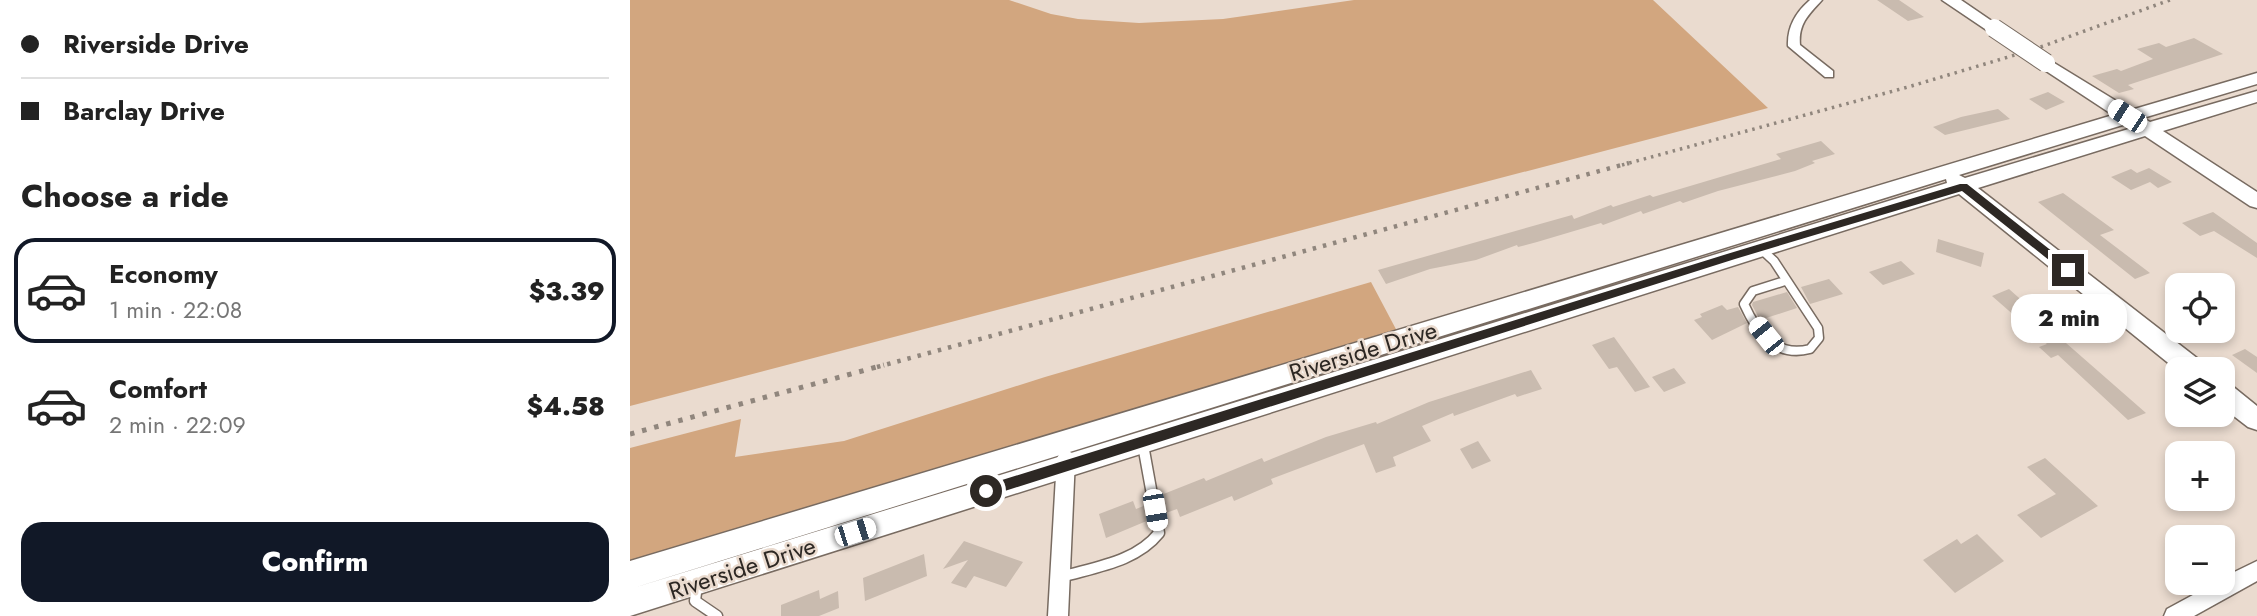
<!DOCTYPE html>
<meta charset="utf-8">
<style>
:root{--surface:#fff;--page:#f2f2f2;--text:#222;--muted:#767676;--line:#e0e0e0;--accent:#111827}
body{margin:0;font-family:Jost,sans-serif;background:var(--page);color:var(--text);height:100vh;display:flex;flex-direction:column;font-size:26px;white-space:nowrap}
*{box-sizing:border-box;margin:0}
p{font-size:23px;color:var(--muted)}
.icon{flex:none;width:38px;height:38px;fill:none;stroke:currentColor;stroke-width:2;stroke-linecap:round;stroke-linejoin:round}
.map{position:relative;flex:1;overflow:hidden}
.panel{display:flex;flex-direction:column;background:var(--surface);width:630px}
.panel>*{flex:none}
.hud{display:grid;align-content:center;height:154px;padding:0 21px;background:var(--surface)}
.tools{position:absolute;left:1535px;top:273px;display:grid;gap:14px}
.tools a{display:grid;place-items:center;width:70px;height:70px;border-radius:14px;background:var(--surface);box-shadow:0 4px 10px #0003;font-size:35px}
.end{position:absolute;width:32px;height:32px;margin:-16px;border:9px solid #2d2824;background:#fff;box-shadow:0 0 0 4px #fff}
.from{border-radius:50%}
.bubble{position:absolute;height:49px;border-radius:21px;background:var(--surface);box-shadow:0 4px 10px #0003;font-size:23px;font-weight:800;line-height:49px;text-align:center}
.car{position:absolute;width:21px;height:42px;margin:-21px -10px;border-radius:9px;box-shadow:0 0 5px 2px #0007;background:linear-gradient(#fff 24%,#345 0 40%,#fff 0 76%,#345 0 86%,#fff 0)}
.hud b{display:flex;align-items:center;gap:24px;height:66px;font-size:26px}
.hud b+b{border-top:2px solid var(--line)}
.hud i{width:18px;height:18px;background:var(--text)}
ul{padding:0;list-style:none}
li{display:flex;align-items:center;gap:21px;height:105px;margin:0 14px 10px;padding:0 7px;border:4px solid transparent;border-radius:21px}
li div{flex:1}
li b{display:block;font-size:26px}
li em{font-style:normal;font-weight:800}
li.active{border-color:var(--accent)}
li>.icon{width:63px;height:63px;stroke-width:1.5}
h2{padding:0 21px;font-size:32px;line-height:84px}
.primary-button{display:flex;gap:14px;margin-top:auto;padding:14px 21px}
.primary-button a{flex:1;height:80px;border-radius:21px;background:var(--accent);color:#fff;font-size:28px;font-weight:800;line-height:80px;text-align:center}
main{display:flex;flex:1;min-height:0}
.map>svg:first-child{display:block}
</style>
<main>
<section class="panel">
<div class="hud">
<b><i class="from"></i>Riverside Drive</b>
<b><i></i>Barclay Drive</b>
</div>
<h2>Choose a ride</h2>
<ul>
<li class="active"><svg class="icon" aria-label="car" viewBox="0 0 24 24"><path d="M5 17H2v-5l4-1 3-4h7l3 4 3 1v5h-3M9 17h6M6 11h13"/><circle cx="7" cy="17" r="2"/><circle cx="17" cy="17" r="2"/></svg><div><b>Economy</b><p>1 min · 22:08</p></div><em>$3.39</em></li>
<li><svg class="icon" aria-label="car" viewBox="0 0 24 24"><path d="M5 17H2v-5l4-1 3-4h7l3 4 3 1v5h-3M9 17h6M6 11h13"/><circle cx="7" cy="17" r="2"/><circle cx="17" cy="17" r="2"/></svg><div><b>Comfort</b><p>2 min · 22:09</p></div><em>$4.58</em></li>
</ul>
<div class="primary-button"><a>Confirm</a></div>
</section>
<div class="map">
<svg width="1627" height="616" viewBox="0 0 1627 616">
<rect width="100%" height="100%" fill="#eadbcf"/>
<path fill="#d2a67f" d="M0,0H379L421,14L448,19L509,23L593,19L724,0H1023L1138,108L0,406Z
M741,282L768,333L0,564V448L111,419L105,457L214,441L415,377Z"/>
<path fill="#c9bbaf" d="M1247,0H1269L1294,17L1278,21Z
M1564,38L1593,54L1498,85L1504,89L1489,93L1462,76L1487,69L1491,71L1523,59L1507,49L1529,43L1536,47Z
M1418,92L1435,102L1416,110L1399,99Z
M1368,109L1380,119L1315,135L1303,127L1331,117Z
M1191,141L1205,154L1182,161L1185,163L1165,171L1088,191L1053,203L1050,201L1013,214L1011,211L973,225L971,223L907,242L888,247L887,245L846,260L800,269L756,284L748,270L942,215L944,219L981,205L983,207L1020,195L1023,197L1151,159L1146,154Z
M1519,168L1542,182L1528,188L1520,182L1501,190L1481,177L1501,169L1507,173Z
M1433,193L1484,230L1470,235L1520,273L1505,279L1408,202Z
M1583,212L1627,243V258L1584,231L1570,236L1552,223Z
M1308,239L1354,253L1351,267L1306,252Z
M1271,261L1285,274L1253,285L1239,272Z
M1199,279L1213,294L1180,304L1171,287Z
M1379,289L1415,321L1412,322L1516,413L1498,420L1428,355L1421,358L1409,347L1417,344L1362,296Z
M1157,292L1167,308L1130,320L1122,305L1123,302Z
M1092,305L1097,310L1108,307L1117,323L1082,340L1064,320L1072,317L1070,314Z
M984,337L1020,387L1005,392L987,367L979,369L962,345Z
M1615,349L1627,357V373L1602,355Z
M1044,368L1056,383L1034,392L1022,377Z
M901,370L912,389L887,397L885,394L824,416L823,413L792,426L801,441L763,457L766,466L746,473L734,444L641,479L643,484L604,501L602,496L550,517L547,509L533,514L531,495L574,478L576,481L632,458L634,462L696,437L746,422L747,424L799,402Z
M848,441L861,461L842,469L830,449Z
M1415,458L1468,506L1411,538L1387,515L1426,494L1397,467Z
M503,501L506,509L516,505L519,520L476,538L469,514Z
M1347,534L1374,561L1325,593L1293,560L1327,539L1331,544Z
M334,541L348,546L393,562L376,587L344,576L336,588L321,583L338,560L313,569Z
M294,554L297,576L235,601L233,578Z
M189,590L190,599L208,591L209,608L189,616H151V605Z"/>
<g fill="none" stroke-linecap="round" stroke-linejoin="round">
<defs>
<path id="lane-far1" d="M1130,248L1144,261L1188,328L1189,338L1180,349C1146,358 1127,333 1114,304L1123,291L1155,281"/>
<path id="lane" d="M431,577C465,567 506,562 529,533L513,445
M67,585L65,601L87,616"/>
<path id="street" d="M1180,0H1192C1179,14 1168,24 1170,45L1203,71V77H1195L1158,46C1157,27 1166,12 1180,0Z
M436,450L442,453L445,458L438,616H418L427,458L430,453Z
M1627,561V581L1564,616H1534L1537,609L1585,583H1592V578Z"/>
<path id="secondary" d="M1312,0H1331L1372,28L1364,33L1358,31Z
M1416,58L1501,110L1627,73V84L1513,118L1520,122L1627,91V102L1533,131L1627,192V208L1620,206L1515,136L1348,188L1572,362L1575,369L1547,370L1329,194L0,616V589L1317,183L1316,179L0,589V561L1483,115L1410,67L1407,63L1410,59ZM1496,124L1502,128L1335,178L1329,175Z
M1592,382L1601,385L1627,406V430L1618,427L1592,407Z"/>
</defs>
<use href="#lane-far1" stroke="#786b61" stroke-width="11"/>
<use href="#lane" stroke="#786b61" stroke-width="13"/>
<use href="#street" stroke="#786b61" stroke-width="3"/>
<use href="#secondary" stroke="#786b61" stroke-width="3"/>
<use href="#lane-far1" stroke="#fff" stroke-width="8"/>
<use href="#lane" stroke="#fff" stroke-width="10"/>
<use href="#street" fill="#fff" fill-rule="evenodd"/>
<use href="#secondary" fill="#fff" fill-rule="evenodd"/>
<path stroke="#90867d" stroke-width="3.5" stroke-dasharray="2.5 5" stroke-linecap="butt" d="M992,165L1278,87L1405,49L1540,0"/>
<path stroke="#90867d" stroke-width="4.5" stroke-dasharray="3.5 7" stroke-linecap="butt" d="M247,367L999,163"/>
<path stroke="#90867d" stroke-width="5" stroke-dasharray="4.5 8" stroke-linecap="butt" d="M0,434L254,365"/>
<defs>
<path id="secondary-bridge" d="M1364,28L1416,63"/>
</defs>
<use href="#secondary-bridge" stroke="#786b61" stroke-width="20" stroke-linecap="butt"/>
<use href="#secondary-bridge" stroke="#fff" stroke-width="18"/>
</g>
<path fill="#2d2824" d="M1330,184H1337L1442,267V272H1434L1332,191L1105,259L356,497L350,491L356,485L1097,254Z"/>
<g text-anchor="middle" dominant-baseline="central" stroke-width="5" stroke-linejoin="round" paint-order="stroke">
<g font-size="24" fill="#2d2824" stroke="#eadbcf">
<text transform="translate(733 351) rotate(-17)">Riverside Drive</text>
<text transform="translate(112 568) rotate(-18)">Riverside Drive</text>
</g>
</g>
</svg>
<div class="tools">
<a><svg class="icon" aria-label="locate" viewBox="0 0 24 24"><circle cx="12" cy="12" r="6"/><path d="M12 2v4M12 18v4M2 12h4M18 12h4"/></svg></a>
<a><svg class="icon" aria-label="layers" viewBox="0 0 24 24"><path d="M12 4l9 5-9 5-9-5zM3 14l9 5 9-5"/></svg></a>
<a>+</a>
<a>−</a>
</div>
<i class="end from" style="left:356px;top:491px"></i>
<i class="end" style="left:1438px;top:270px"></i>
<div class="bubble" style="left:1381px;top:294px;width:116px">2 min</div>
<i class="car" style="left:1497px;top:116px;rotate:303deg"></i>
<i class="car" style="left:1136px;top:336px;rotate:321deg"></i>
<i class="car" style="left:525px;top:510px;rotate:170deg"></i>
<i class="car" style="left:225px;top:532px;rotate:72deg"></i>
</div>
</main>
